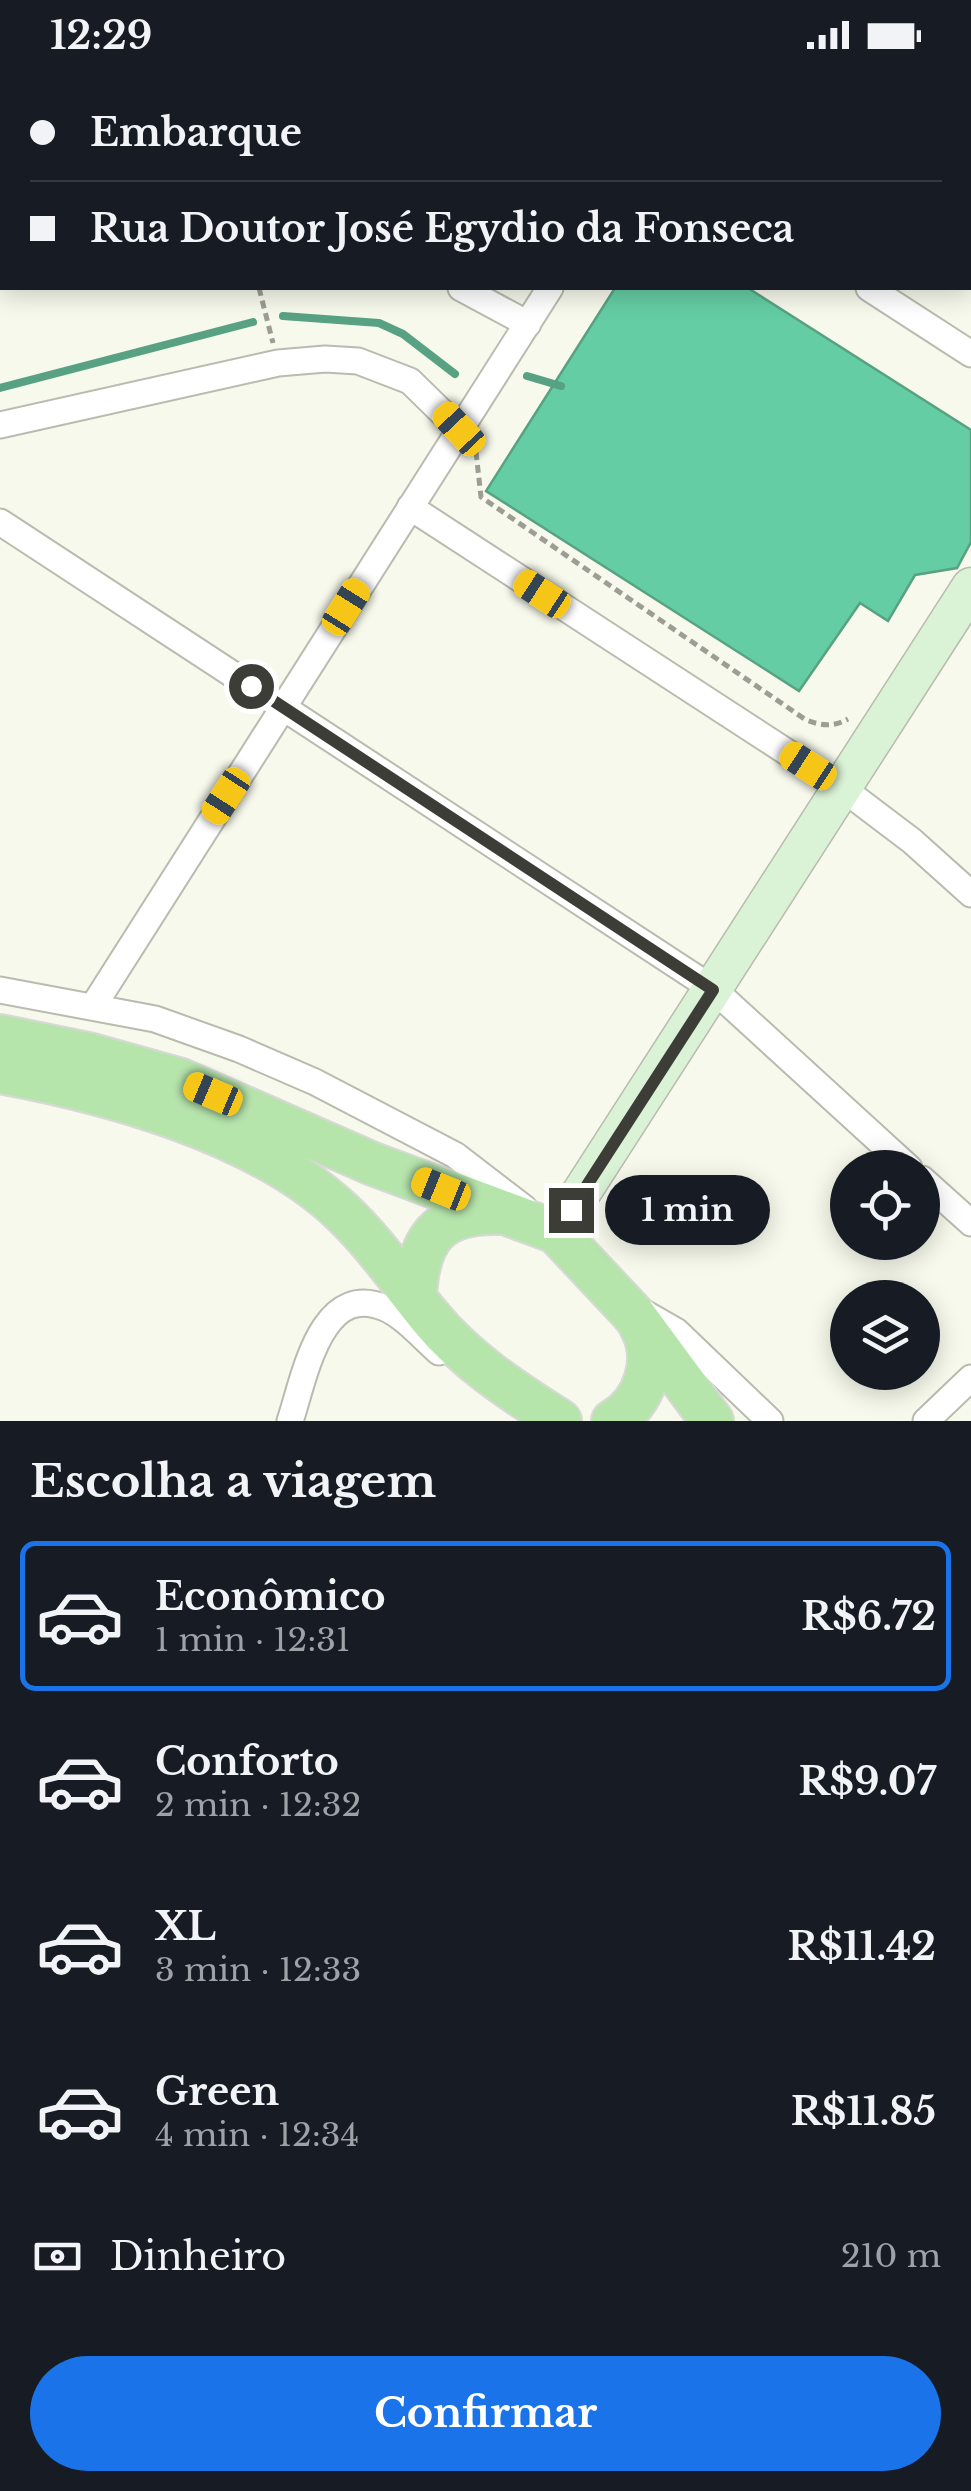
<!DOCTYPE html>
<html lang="pt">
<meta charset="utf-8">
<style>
:root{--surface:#171b24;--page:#20242c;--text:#f1f3f6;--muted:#9ea1a6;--line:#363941;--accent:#1a73e8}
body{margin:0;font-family:"Libre Baskerville",serif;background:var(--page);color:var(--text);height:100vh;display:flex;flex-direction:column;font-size:38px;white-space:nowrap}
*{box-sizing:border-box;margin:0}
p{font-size:32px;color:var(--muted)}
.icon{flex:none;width:55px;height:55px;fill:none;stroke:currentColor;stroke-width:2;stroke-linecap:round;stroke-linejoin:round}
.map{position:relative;height:1351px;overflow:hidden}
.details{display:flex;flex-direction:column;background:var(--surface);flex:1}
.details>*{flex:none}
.hud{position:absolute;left:0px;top:0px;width:972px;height:220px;box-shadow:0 5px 25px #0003;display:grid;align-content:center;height:220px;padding:0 30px;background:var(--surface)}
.buttons{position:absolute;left:830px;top:1080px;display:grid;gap:20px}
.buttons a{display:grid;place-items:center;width:110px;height:110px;border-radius:50%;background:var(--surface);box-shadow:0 5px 25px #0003;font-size:50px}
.end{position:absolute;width:45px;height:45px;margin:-22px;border:12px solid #3d3d38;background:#fff;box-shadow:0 0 0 5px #fff}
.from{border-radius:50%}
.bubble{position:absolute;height:70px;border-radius:35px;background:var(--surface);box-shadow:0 5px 25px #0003;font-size:32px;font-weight:800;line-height:70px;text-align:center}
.car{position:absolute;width:30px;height:60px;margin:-30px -15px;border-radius:12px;box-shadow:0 0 8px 2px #0007;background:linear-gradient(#f5c518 24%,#345 0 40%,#f5c518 0 76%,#345 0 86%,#f5c518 0)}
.hud b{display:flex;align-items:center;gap:35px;height:95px;font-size:38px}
.hud b+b{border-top:2px solid var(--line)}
.hud i{width:25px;height:25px;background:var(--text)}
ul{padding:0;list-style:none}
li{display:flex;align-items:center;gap:30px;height:150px;margin:0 20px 15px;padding:0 10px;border:5px solid transparent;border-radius:15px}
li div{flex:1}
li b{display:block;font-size:38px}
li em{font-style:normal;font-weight:800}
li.current{border-color:var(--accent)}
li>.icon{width:90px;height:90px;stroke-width:1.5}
h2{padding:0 30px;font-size:45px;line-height:120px}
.pay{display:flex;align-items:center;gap:25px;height:110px;padding:0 30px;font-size:38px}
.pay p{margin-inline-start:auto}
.cta{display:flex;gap:20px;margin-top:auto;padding:20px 30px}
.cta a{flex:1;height:115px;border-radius:60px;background:var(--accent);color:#fff;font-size:40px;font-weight:800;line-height:115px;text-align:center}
.status{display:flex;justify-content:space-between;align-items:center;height:70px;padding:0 50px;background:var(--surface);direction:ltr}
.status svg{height:28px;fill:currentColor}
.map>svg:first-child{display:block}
</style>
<div class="status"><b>12:29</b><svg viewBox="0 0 49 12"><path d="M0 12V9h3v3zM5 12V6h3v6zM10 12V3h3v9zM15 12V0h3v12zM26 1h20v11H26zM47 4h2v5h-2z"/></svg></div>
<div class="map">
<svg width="971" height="1351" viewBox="0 0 971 1351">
<rect width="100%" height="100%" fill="#f7f9ec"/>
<path fill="#64cda3" stroke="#58a283" stroke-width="2.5" d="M615,218H748L971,360V472L957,498L915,505L888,551L860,533L799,621L486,421Z"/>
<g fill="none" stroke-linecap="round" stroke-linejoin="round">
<path stroke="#58a283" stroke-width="8" d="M283,246L379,253L403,264L455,304
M527,306L561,316
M0,318L253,252"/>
<defs>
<path id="street" d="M162,0V2
M533,0L537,2
M687,2L688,0
M461,218L528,254
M869,218L971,284
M0,355L278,293L325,289L358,291L410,311L459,359
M410,437L842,718L912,771L971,824
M0,452L713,919L909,1098
M0,920L155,949L239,979L315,1012L455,1085L524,1138
M94,935L550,218
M922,1109L971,1153
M641,1241L676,1261L770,1351
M290,1351C304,1310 320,1210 385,1238C404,1246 423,1268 439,1282
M926,1351L971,1308"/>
<path id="secondary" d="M556,1162L971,517"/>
<path id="primary" d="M0,966L88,984L181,1010L373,1094L556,1162L633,1244L712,1351
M0,1002C109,1022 259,1063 342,1142C375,1173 401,1212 430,1247C465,1290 514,1322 560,1351
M415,1226C418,1169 438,1141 499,1143
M613,1351C645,1333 659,1289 641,1257"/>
</defs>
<use href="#street" stroke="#b8bbae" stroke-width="29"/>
<use href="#secondary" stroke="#b8bbae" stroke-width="41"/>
<use href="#primary" stroke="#d8d8d7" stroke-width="46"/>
<path stroke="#9c9d94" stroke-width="5" stroke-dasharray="8 5" stroke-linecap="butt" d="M259,218L273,273
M476,382L481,427L806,650C822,656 833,657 848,649"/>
<use href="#street" stroke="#fff" stroke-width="25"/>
<use href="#secondary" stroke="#daf2d5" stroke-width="38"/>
<use href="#primary" stroke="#b6e5ac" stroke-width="42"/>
</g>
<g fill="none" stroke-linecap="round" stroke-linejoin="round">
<path stroke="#3d3d38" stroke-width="12" d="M251,616L713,920L571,1140"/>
</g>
</svg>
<div class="buttons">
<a><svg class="icon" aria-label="locate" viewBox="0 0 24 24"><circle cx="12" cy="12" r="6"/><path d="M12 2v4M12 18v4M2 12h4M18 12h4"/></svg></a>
<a><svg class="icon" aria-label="layers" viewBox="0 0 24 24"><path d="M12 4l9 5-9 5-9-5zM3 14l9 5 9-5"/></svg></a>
</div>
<i class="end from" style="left:251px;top:616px"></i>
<i class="end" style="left:571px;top:1140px"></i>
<div class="bubble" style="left:605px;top:1105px;width:165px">1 min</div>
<i class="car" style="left:459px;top:359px;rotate:317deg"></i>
<i class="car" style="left:542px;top:524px;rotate:303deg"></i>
<i class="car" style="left:346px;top:537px;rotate:32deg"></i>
<i class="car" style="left:808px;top:696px;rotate:303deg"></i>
<i class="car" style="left:226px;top:726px;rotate:213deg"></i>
<i class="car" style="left:213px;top:1024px;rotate:293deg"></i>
<i class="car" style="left:441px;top:1119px;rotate:292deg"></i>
<div class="hud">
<b><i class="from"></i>Embarque</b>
<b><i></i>Rua Doutor José Egydio da Fonseca</b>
</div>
</div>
<section class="details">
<h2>Escolha a viagem</h2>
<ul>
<li class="current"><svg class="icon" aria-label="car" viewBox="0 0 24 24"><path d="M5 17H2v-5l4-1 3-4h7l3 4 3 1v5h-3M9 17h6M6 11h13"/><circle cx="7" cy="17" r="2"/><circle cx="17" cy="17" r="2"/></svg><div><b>Econômico</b><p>1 min · 12:31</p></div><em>R$6.72</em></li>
<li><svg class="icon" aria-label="car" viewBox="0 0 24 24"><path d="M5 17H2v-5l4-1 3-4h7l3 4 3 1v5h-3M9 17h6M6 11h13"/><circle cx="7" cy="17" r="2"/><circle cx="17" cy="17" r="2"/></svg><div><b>Conforto</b><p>2 min · 12:32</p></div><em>R$9.07</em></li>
<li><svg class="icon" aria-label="car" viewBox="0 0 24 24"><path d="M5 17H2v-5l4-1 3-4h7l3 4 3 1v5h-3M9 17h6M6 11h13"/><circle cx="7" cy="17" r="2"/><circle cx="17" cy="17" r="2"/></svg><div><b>XL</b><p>3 min · 12:33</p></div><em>R$11.42</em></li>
<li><svg class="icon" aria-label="car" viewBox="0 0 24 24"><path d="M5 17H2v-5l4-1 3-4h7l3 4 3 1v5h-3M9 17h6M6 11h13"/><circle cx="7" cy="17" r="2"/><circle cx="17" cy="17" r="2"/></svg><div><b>Green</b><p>4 min · 12:34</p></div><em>R$11.85</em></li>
</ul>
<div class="pay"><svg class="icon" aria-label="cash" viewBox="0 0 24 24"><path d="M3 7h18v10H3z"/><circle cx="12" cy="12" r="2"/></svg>Dinheiro<p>210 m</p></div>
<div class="cta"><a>Confirmar</a></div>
</section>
